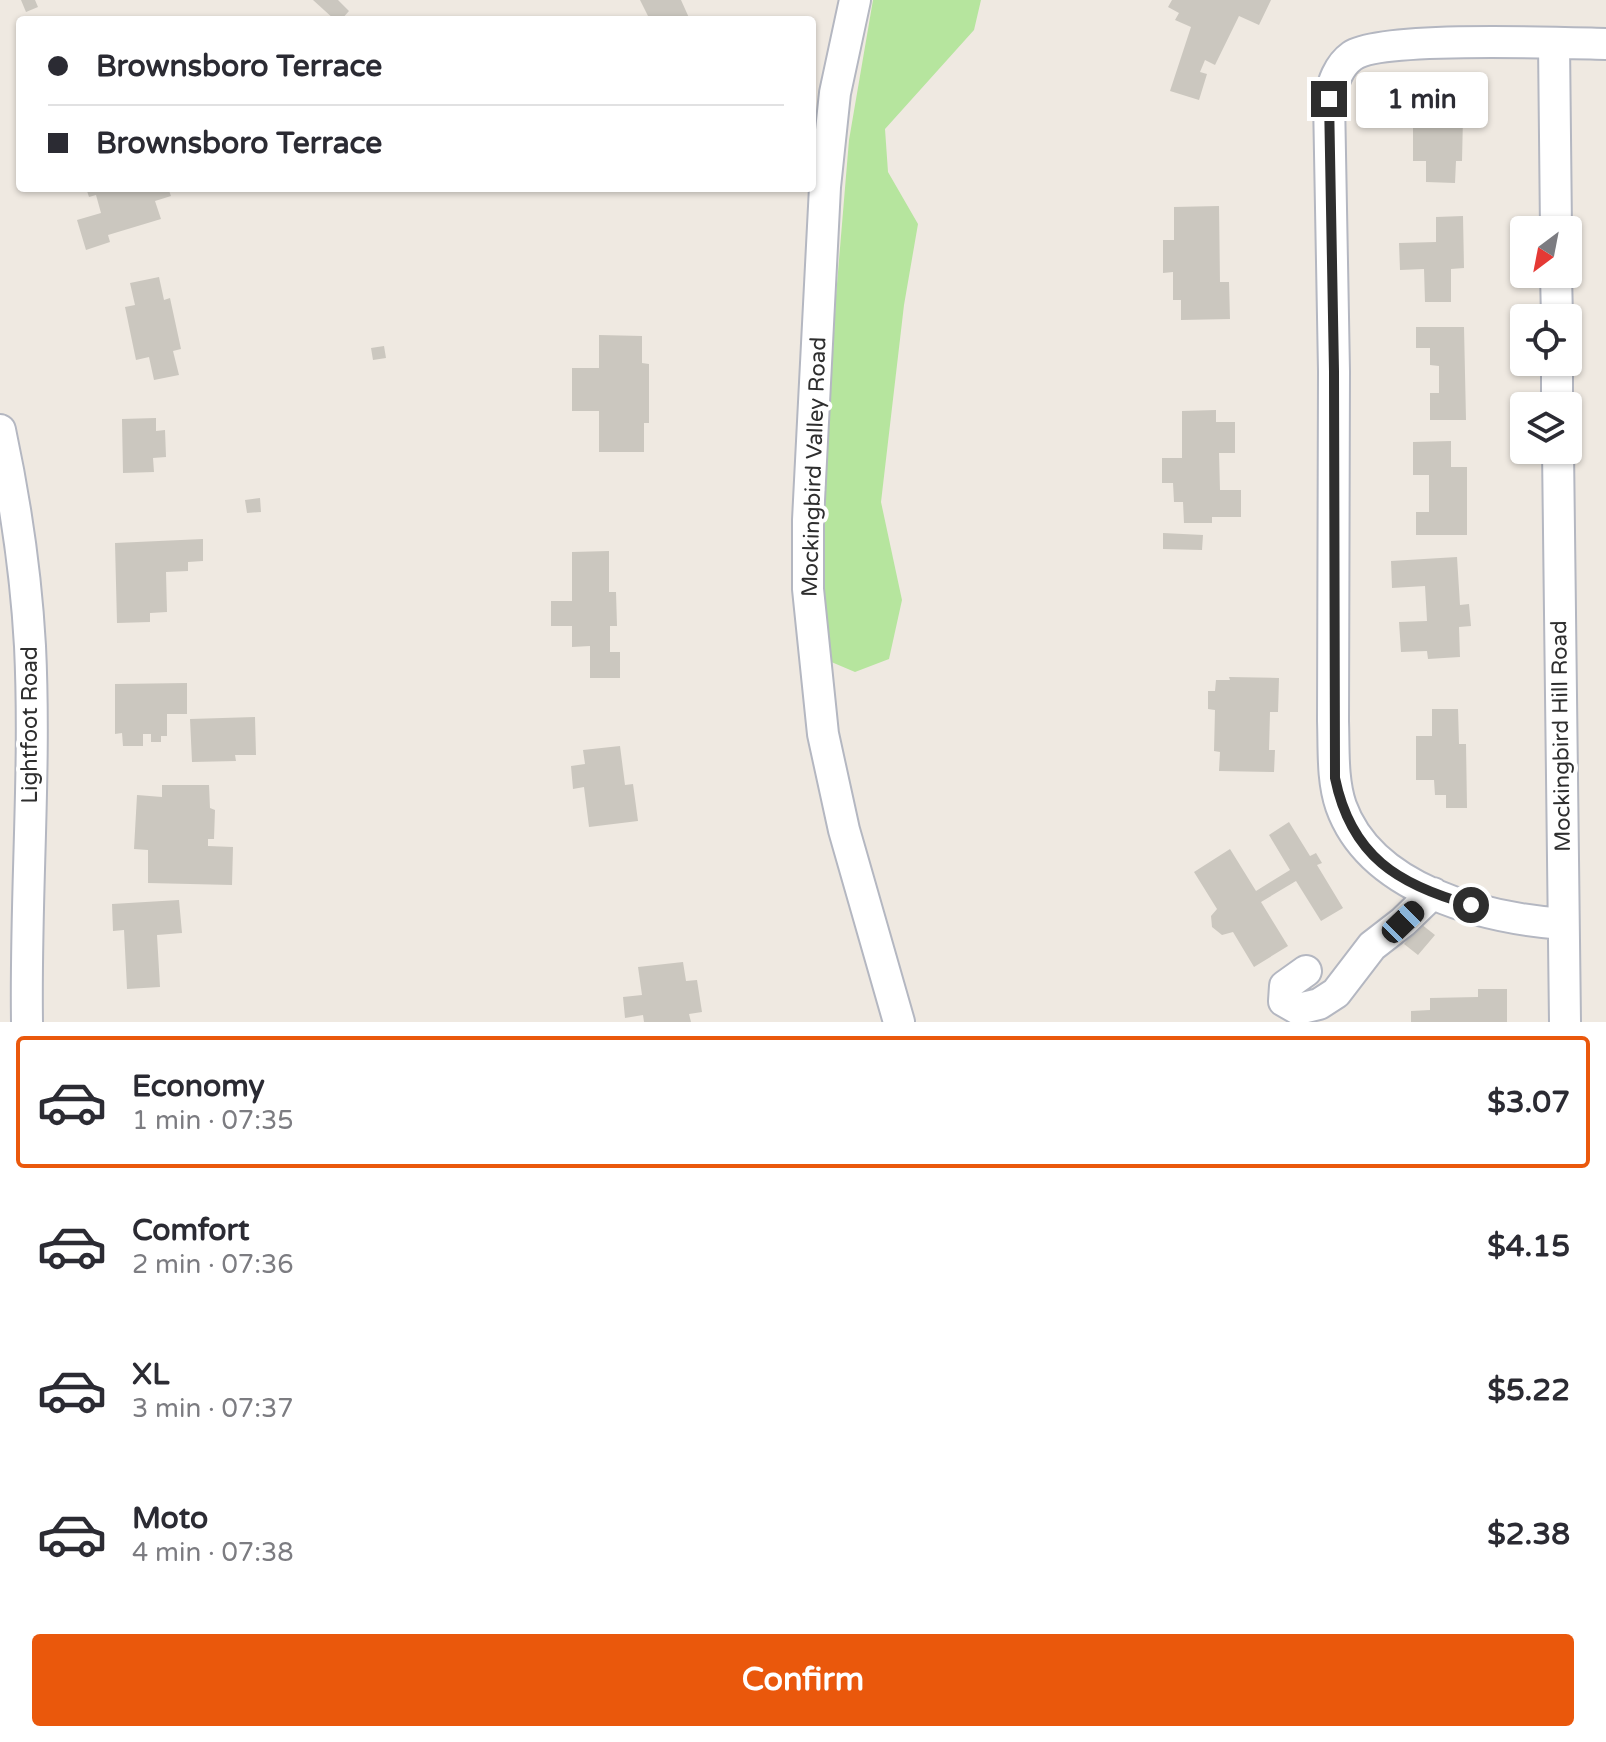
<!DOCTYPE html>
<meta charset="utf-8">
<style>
:root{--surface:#fff;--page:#f7f7f7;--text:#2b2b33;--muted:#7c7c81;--line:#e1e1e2;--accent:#ea580c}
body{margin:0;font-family:"Varela Round",sans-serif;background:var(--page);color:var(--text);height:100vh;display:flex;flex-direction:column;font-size:30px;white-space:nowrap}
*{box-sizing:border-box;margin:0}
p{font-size:26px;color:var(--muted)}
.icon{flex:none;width:44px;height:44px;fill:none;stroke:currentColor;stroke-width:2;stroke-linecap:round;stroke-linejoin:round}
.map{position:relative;height:1022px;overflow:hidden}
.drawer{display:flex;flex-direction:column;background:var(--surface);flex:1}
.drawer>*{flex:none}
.guide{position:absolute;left:16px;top:16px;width:800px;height:176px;border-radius:8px;box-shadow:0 2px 6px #0004;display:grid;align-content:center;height:176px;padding:0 32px;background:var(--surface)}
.needle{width:52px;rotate:212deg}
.controls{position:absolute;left:1510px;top:216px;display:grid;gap:16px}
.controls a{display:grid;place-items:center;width:72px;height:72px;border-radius:8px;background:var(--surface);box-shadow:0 2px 6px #0004;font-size:40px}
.end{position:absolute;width:36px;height:36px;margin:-18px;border:10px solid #2e2e2e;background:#fff;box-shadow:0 0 0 4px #fff}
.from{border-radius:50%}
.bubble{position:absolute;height:56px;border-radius:8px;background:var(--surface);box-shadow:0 2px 6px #0004;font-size:26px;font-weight:700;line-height:56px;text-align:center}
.car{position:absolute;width:24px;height:48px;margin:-24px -12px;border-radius:10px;box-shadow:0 0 6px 2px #0007;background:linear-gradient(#222 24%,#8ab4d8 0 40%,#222 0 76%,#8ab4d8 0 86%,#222 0)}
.guide b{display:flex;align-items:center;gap:28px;height:76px;font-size:30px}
.guide b+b{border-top:2px solid var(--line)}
.guide i{width:20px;height:20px;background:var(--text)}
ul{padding:14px 0 0;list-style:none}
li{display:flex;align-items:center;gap:24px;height:132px;margin:0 16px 12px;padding:0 16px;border:4px solid transparent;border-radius:8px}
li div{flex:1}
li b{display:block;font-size:30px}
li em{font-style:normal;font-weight:700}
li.on{border-color:var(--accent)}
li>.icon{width:72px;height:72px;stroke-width:1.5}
.button{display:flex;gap:16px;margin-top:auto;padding:16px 32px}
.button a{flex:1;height:92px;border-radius:8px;background:var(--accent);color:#fff;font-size:32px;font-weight:700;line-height:92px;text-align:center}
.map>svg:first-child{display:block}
</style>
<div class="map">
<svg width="1606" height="1022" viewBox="0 0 1606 1022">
<rect width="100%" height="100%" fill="#efe9e1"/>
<path fill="#b6e59e" d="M873,0H981L974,30L885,129L888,172L918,224L904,305L881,502L902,600L889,659L855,672L829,661L821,578L836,296L849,140Z"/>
<path fill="#cbc7bf" d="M21,0H35L38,7L26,12Z
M313,0H338L349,11L341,20H335Z
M640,0H681L690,20H650Z
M1172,0H1271L1259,25L1239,16L1215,65L1205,60L1200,72L1207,74L1199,100L1170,91L1191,27L1175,20L1179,13L1168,7Z
M1427,95H1453L1452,117H1463L1462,161H1456L1455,183L1426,182V161H1413V120L1426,121Z
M86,188H168L171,196L155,201L161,219L108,235L110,242L86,250L77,220L101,213L96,195L89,197Z
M1219,206L1220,282H1229L1230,319L1181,320V300H1173V272L1163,273V240H1174V207Z
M1463,216L1464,268L1451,269V302H1425L1424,269L1400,270L1399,243L1436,242V217Z
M159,277L164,300L170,298L181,349L173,351L179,375L154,380L149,357L136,360L125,307L135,305L130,283Z
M1416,327H1464L1466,420H1430V393H1439V366L1430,365V348H1416Z
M599,335L642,336V363L649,364V423H644V452H599V411H572V368H599Z
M384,346L386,358L373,360L371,348Z
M1216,410V422H1235V453H1219L1220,490H1241V517H1212V523H1184L1183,502H1174L1173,483H1162V458H1182V411Z
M156,418V431L165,430L166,457L153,458L154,472L123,473L122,419Z
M1451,441V467H1467V535H1416V512H1429V475H1413V442Z
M260,498L261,512L247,513L245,500Z
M1163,533L1203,535L1202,550L1163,549Z
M203,539V561L188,562V571L166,572L167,612L150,613V622L117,623L115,543Z
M609,551V592H616L617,626H610V652H620V678H590V646L572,647V626H551V601H572V552Z
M1457,557L1460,605L1469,604L1471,626L1459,627L1460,657L1428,659L1427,651L1401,652L1399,622L1427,621L1425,586L1392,588L1391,561Z
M1229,677L1279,678L1278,712H1270L1269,750H1275L1274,772L1219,771L1220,752L1214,751L1215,710L1208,709V691H1215L1216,680H1230Z
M187,683V714H167V736H161V742H151V734H143V746H123L122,733L115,734V684Z
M1432,709H1458L1459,744H1466L1467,808H1446V795H1435L1434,780H1416V736H1432Z
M255,717L256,755H235L236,761L192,762L190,719Z
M620,746L625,785L633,784L638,821L589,827L584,787L573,789L571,766L585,764L583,750Z
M162,785H209L210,808L215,810L214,839H208V846L233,847L232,885L148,883V850L134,849L137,795L162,797Z
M1289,822L1310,856L1316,853L1322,863L1317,865L1343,908L1321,921L1296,881L1261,902L1288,946L1254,967L1233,932L1222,935L1212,927L1211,916L1217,909L1194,872L1230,849L1256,891L1290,870L1269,835Z
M179,900L182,933L157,935L160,987L127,989L124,930L113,931L112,904Z
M1421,924L1435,935L1418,955L1404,944Z
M683,962L686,981L697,980L702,1012L689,1014L691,1022H644L643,1015L625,1018L623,997L642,995L638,967Z
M1478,989H1507V1022H1411V1011L1430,1010V998L1478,997Z"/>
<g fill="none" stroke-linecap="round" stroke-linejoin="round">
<defs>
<path id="minor" d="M855,0L835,93L825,187L808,520V589L823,734L844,830L899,1022
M1554,43L1556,230
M1556,274L1557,318
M1557,362V406
M0,430C15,500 26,574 30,646C36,771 25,897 27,1022
M1558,450L1565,1022
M1563,924C1484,918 1371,890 1341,806C1332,780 1334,749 1333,721L1334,371L1329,99C1333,83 1338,66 1352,56C1381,36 1562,43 1606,44
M1306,971L1285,986L1284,1001L1298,1009L1319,1004L1336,993L1372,946L1403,922L1433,893"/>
</defs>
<use href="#minor" stroke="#b4b7c1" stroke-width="34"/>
<use href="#minor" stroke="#fff" stroke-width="30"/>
</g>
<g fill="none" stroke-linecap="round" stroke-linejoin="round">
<path stroke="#2e2e2e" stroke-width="10" d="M1329,99L1334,371L1335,778C1351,856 1398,885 1471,905"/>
</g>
<g text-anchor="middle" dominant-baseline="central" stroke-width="8" stroke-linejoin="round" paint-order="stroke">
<g font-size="22" fill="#2e2e2e" stroke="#fff">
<text transform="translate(814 467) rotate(-88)">Mockingbird Valley Road</text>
<text transform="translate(30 725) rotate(-90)">Lightfoot Road</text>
<text transform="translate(1561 736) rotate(-91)">Mockingbird Hill Road</text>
</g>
</g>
</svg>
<div class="controls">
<a><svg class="needle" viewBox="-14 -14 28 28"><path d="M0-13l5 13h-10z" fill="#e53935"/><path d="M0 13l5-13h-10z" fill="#7c7c81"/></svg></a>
<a><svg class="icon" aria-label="locate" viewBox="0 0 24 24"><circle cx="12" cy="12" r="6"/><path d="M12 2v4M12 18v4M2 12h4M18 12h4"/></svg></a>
<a><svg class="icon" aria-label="layers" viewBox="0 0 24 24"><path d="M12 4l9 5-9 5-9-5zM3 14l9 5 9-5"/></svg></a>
</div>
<i class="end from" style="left:1471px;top:905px"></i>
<i class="end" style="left:1329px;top:99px"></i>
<div class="bubble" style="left:1356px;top:72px;width:132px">1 min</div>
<i class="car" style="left:1403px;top:922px;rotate:46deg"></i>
<div class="guide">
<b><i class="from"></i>Brownsboro Terrace</b>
<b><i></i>Brownsboro Terrace</b>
</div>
</div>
<section class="drawer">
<ul>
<li class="on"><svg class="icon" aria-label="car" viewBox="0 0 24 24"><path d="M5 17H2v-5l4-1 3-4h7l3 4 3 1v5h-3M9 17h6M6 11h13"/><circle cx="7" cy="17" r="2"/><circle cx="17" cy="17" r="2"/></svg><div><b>Economy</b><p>1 min · 07:35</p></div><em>$3.07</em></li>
<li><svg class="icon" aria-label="car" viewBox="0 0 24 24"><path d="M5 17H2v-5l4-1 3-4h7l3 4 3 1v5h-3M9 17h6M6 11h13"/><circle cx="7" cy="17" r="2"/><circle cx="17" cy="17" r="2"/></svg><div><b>Comfort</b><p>2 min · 07:36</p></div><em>$4.15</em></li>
<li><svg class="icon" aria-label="car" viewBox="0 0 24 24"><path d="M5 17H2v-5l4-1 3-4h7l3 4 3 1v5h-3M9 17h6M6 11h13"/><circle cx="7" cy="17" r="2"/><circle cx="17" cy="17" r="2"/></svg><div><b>XL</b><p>3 min · 07:37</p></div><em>$5.22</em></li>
<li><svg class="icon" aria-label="car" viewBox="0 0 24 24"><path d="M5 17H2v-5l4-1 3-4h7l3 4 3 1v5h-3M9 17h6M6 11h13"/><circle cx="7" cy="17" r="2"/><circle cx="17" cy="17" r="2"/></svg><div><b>Moto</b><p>4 min · 07:38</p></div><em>$2.38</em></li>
</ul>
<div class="button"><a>Confirm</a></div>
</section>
